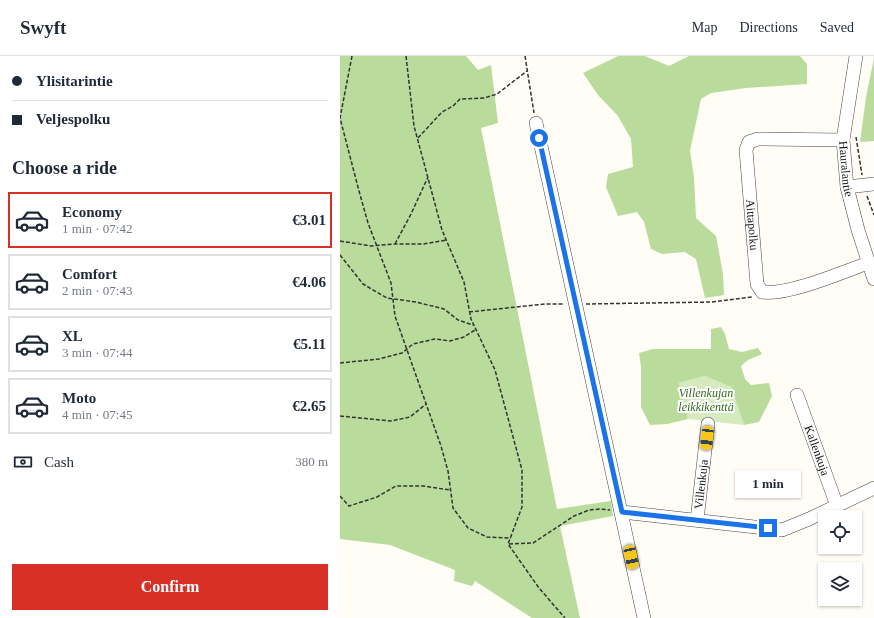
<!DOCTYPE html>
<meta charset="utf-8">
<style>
:root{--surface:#fff;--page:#f2f2f3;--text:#1f2937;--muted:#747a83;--line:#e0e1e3;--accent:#d93025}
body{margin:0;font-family:Georgia,serif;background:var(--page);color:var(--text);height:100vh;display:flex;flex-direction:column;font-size:15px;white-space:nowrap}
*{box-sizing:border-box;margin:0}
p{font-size:13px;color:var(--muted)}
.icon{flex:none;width:22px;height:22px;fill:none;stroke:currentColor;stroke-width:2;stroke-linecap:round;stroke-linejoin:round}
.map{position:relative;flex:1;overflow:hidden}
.side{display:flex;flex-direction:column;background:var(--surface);width:340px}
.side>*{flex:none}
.hud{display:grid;align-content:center;height:88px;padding:0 12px;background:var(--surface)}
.controls{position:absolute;left:478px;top:454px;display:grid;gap:8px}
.controls a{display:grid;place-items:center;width:44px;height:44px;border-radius:0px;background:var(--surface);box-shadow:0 1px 3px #0004;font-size:20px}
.end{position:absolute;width:18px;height:18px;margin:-9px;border:5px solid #1a73e8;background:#fff;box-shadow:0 0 0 2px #fff}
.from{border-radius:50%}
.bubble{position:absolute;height:28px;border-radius:0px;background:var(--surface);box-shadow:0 1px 3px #0004;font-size:13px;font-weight:700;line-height:28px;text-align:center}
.car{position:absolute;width:12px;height:24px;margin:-12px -6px;border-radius:5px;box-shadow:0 0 3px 1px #0007;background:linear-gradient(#f5c518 24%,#345 0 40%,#f5c518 0 76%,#345 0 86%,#f5c518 0)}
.hud b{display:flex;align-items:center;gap:14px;height:38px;font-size:15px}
.hud b+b{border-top:1px solid var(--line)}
.hud i{width:10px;height:10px;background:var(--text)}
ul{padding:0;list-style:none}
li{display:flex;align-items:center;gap:12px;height:56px;margin:0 8px 6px;padding:0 4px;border:2px solid var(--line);border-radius:0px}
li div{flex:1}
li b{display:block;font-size:15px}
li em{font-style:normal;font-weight:700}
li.on{border-color:var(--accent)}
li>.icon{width:36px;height:36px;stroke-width:1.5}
h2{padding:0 12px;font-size:18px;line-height:48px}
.pay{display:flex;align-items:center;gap:10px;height:44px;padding:0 12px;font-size:15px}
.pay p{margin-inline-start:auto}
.primary-button{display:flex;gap:8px;margin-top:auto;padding:8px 12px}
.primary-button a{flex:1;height:46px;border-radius:0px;background:var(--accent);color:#fff;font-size:16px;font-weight:700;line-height:46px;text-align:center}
header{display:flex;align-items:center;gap:24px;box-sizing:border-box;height:56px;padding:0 20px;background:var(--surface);border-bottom:1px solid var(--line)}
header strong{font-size:19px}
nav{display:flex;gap:22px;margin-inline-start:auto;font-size:14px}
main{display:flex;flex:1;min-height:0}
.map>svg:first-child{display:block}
</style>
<header>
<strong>Swyft</strong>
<nav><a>Map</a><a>Directions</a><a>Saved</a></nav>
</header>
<main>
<section class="side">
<div class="hud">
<b><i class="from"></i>Ylisitarintie</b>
<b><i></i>Veljespolku</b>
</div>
<h2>Choose a ride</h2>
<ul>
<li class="on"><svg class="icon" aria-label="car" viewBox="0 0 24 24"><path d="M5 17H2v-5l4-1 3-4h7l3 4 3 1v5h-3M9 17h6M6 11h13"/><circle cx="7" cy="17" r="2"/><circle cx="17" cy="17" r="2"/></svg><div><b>Economy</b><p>1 min · 07:42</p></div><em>€3.01</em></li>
<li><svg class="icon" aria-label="car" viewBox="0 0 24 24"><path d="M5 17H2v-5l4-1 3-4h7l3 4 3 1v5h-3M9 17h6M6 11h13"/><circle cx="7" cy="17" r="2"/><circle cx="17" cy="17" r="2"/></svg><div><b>Comfort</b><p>2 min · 07:43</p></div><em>€4.06</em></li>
<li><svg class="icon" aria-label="car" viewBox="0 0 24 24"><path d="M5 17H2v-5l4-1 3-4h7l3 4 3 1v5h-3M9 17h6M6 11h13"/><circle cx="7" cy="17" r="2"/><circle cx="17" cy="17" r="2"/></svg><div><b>XL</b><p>3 min · 07:44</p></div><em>€5.11</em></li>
<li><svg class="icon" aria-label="car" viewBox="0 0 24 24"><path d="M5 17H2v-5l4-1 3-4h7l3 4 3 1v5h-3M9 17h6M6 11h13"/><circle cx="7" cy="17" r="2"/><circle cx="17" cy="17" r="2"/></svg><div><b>Moto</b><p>4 min · 07:45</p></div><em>€2.65</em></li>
</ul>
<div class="pay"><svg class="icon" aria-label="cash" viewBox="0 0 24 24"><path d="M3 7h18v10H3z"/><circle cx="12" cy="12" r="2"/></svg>Cash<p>380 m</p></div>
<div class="primary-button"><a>Confirm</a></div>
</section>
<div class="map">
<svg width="534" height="562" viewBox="0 0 534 562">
<rect width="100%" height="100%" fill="#fffdf5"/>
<path fill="#d5ebbd" d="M365,320L391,331L404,369L348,363L339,327Z"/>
<path fill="#b9dc9c" d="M0,0H126L138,14L151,9L158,67L141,72L217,453L271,445L273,460L220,470L240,562H192L135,525L132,530L114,525L115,514L50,489L0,483Z
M278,0H305L329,10L349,0H460L467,8V28L406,32L371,37L361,43L350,95L354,121L356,162L376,180L383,218L384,239L365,242L356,203L345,196L322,198L311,193L304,166L297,156L278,160L266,131L268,118L293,111L291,83L278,60L258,39L243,17Z
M534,2V85L520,86L526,41Z
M381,271L385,278L389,293L402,296L418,292L422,298L408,304L401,310L405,323L411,329L429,327L432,340L419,366L404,369L391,331L365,320L339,327L348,363L327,368L310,369L301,351V311L299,297L313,293H371V273Z"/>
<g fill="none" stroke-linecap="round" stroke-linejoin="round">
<defs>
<g id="minor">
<path id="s1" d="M516,0L503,84L507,131L518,174L534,223"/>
<path d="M196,67L304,562"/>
<path id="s2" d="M503,84L418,83L409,86L406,94L417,228L422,236C447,240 503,216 528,207"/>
<path d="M507,131L534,128"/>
<path id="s3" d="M457,339L497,450"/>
<path d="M282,456L442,474L469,463L534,432"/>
<path id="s4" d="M357,464L368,368"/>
</g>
</defs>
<use href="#minor" stroke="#444" stroke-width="14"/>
<path stroke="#333" stroke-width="1.5" stroke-dasharray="4 2" stroke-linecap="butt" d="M12,0L0,62L19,135L28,167L51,227L55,260L101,390L108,415L113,452L128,472L147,481L171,482
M66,0L74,70L102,174L124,226L131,263L155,314L182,414V451L168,488L199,532L225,562
M185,0L194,57
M516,81L522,119
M78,82L102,56L113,50L120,43L144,42L157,38L187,15
M527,140L534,159
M0,185L31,190L55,188H83L107,184
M55,188L71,158L88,121
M0,199L23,228L47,242L76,246L104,253L118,264L133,269
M246,248L372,246L412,241
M129,256L205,248H224
M0,307L39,303L62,297L73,288L95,283L110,285L124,281L135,274
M0,360L51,365L70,361L86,348
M0,440L9,450L37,441L56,430H83L110,434
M169,488L193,487L234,460L249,454L260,453L270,454"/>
<use href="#minor" stroke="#fff" stroke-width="13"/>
</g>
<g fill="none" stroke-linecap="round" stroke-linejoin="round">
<path stroke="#1a73e8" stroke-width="5" d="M199,82L282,456L428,472"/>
</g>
<g text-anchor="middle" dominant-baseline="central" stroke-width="4" stroke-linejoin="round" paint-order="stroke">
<g font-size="12" fill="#111" stroke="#fff">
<text stroke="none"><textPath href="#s1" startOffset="114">Hauralantie</textPath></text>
<text stroke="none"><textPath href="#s2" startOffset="178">Aittapolku</textPath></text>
<text stroke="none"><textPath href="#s3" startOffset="59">Kallenkuja</textPath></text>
<text stroke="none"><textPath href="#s4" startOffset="36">Villenkuja</textPath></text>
</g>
<g font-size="12" font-style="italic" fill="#2f6b1f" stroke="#fff">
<text x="366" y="337">Villenkujan<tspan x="366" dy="14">leikkikenttä</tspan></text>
</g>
</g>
</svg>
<div class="controls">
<a><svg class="icon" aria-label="locate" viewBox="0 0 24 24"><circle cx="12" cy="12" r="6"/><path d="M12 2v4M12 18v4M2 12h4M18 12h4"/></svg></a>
<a><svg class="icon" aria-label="layers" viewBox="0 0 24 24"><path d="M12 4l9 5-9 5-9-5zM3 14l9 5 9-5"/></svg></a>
</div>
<i class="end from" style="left:199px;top:82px"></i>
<i class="end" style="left:428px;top:472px"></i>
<div class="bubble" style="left:395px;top:414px;width:66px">1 min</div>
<i class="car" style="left:367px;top:382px;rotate:187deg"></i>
<i class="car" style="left:291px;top:501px;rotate:168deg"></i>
</div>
</main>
